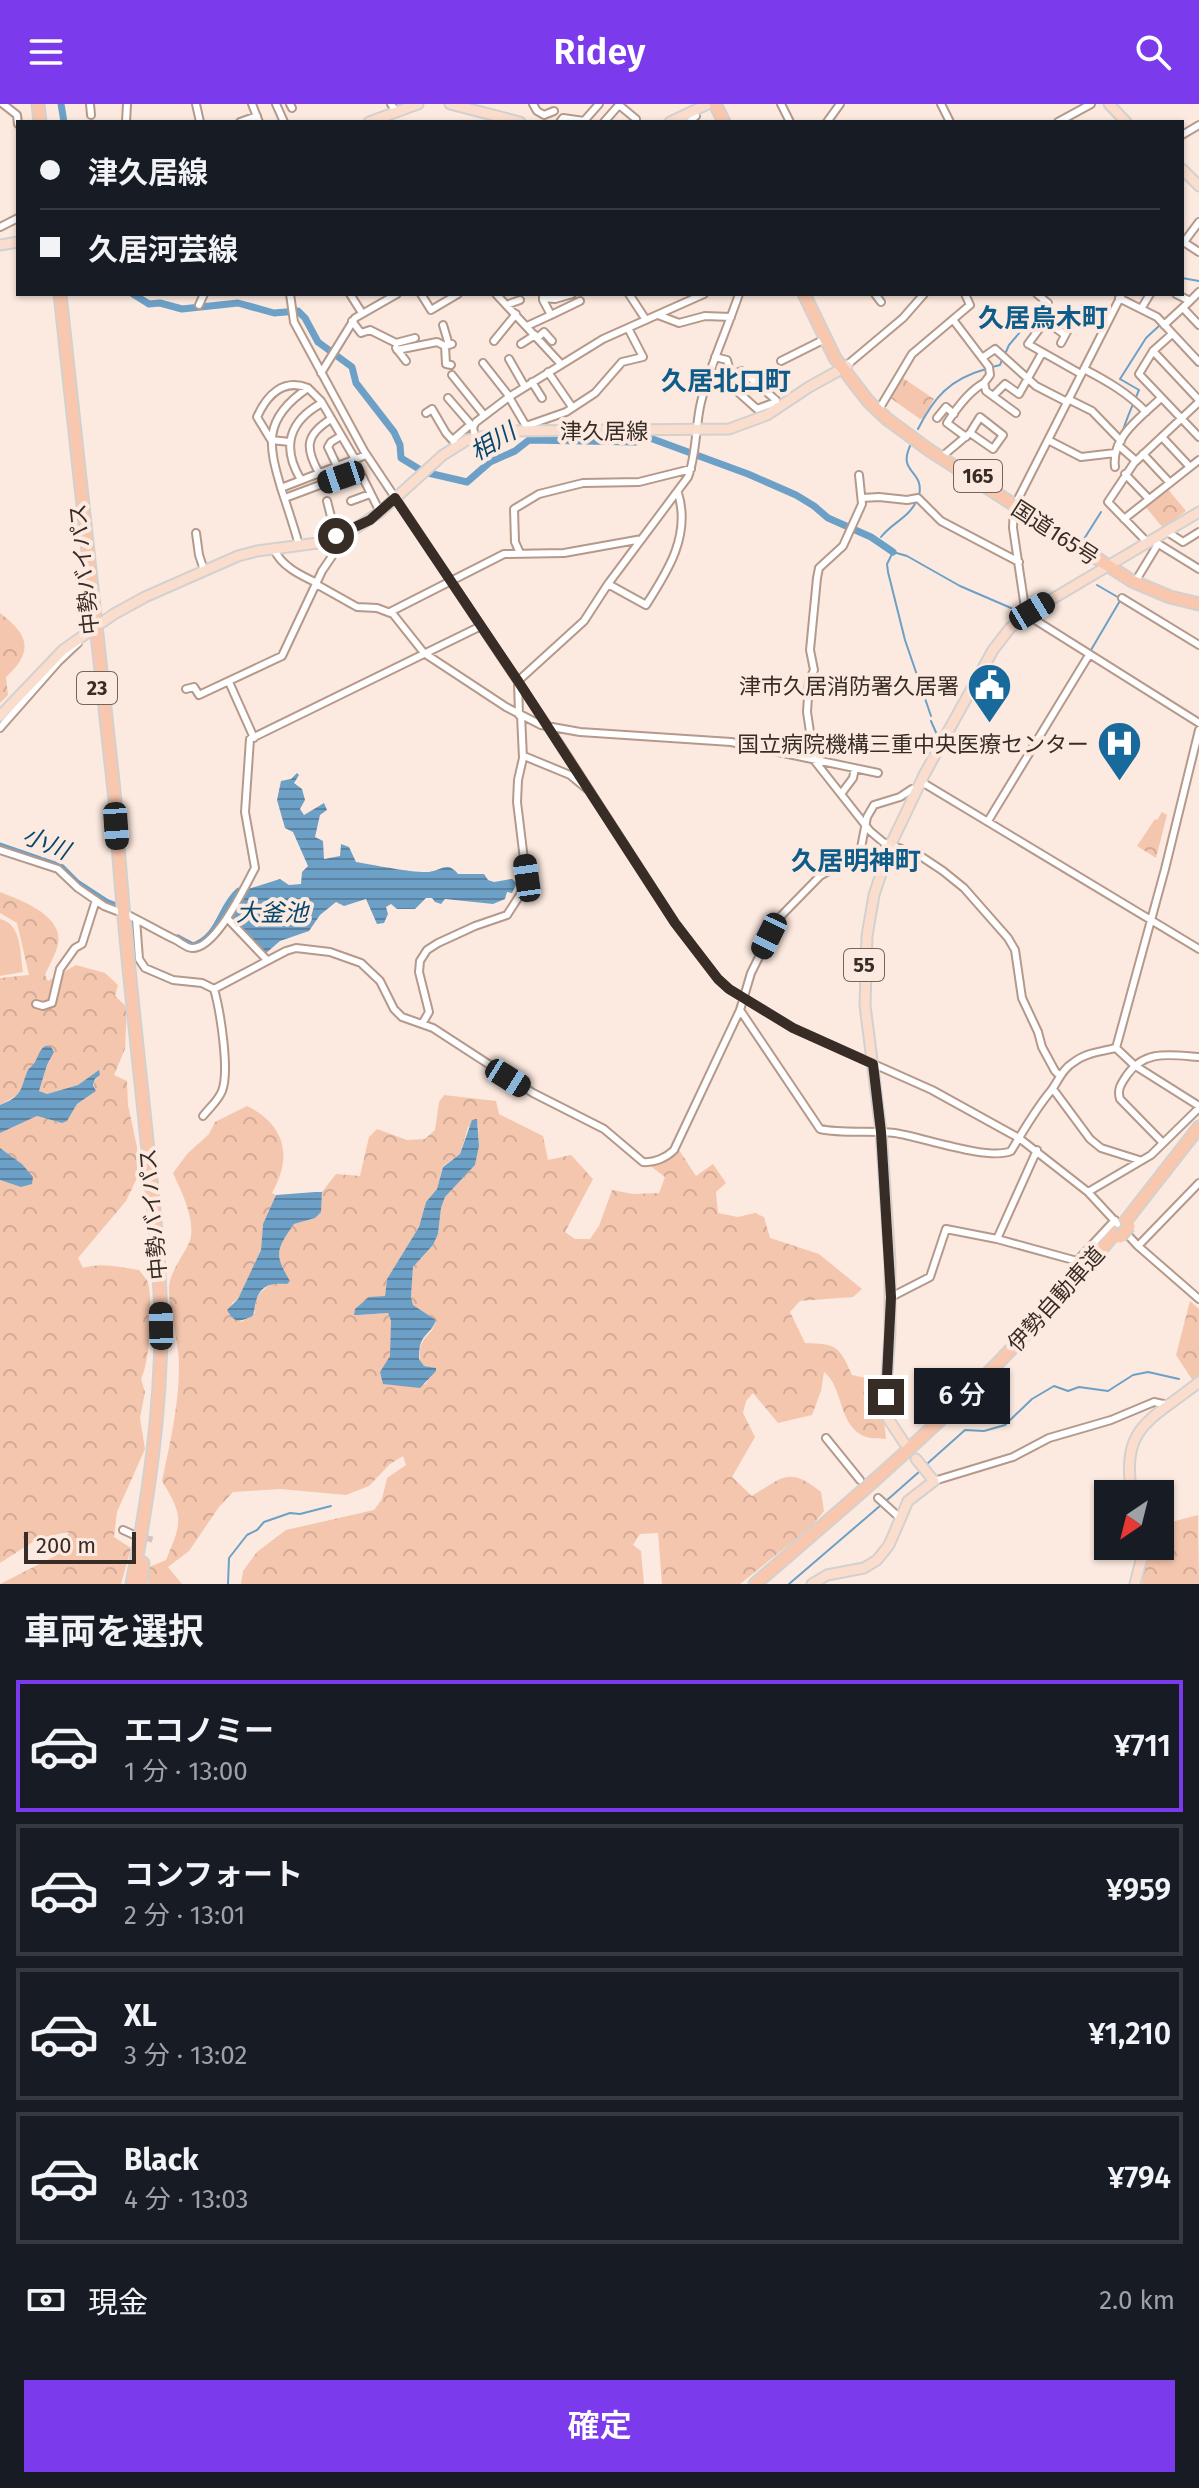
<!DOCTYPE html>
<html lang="ja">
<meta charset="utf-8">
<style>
:root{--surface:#171b24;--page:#242831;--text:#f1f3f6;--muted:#9ea1a6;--line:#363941;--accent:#7c3aed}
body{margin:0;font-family:"Fira Sans","Noto Sans JP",sans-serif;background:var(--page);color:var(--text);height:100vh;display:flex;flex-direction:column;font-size:30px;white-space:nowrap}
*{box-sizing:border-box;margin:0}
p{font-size:26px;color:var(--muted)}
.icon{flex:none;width:44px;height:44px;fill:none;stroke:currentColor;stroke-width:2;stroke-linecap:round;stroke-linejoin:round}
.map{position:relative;height:1480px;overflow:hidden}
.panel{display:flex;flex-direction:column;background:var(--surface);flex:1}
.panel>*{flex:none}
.banner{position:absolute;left:16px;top:16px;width:1168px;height:176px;border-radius:0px;box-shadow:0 2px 6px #0004;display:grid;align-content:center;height:176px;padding:0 24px;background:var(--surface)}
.needle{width:52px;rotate:215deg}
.fabs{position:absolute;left:1094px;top:1376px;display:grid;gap:16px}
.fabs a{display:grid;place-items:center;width:80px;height:80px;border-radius:0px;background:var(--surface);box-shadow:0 2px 6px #0004;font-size:40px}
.scale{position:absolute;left:24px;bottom:20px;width:112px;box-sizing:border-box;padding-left:8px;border:4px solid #382c26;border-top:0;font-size:22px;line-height:28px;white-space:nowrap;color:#382c26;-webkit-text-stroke:6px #fceae0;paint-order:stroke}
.end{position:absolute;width:36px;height:36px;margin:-18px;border:10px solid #382c26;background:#fff;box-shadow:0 0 0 4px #fff}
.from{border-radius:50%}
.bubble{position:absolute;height:56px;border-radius:0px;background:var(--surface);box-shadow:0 2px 6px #0004;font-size:26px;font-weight:600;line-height:56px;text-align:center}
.car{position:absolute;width:24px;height:48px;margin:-24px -12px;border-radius:10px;box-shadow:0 0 6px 2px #0007;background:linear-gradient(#222 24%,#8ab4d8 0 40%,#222 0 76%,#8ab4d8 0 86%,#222 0)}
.banner b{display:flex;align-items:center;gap:28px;height:76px;font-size:30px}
.banner b+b{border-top:2px solid var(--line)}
.banner i{width:20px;height:20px;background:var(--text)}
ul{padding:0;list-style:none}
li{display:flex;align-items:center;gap:24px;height:132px;margin:0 16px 12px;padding:0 8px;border:4px solid var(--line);border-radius:0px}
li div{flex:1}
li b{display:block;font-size:30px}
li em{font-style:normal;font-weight:600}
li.on{border-color:var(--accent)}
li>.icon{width:72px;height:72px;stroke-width:1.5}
h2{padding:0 24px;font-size:36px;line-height:96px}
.pay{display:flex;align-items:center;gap:20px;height:88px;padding:0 24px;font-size:30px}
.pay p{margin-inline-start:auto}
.action{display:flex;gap:16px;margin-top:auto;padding:16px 24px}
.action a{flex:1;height:92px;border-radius:0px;background:var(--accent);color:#fff;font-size:32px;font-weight:600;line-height:92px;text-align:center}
header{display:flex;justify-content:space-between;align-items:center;height:104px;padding:0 24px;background:var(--accent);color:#fff;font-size:36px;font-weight:600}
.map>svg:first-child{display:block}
</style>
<header><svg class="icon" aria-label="menu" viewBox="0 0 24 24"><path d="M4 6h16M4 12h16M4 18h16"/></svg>Ridey<svg class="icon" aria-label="search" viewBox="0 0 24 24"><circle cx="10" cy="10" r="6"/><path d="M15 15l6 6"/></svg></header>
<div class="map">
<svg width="1199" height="1480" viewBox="0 0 1199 1480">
<defs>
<pattern id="forest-crowns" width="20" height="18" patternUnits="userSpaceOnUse" patternTransform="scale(2)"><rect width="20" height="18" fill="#f4c6ae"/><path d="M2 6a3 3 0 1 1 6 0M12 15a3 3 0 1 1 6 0" fill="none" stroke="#d2aa96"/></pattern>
<pattern id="water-rules" width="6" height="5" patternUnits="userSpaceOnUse" patternTransform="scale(2)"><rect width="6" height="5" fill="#6da0c6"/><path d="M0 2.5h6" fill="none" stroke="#5b83a1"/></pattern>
</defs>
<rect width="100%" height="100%" fill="#fceae0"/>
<path fill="url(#forest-crowns)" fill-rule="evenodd" d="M900,272L934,295L923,314L920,315L889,293Z
M1167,384L1186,407L1163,424L1144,401Z
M0,509C29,531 34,547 6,573L8,591L0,599Z
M1162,708L1167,711L1156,754L1137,742L1155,715L1157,716Z
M0,788C21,796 64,812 58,840C56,850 49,861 45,871L48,877L76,861L105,869L118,881L115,892L127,903L125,945L114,971L127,977L128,1001L137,1043V1074L126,1097L78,1154L83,1164C101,1158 120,1163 139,1166C140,1167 146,1175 147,1176C154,1195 150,1258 141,1275L145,1288L140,1314L145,1345L117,1408L114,1433L131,1444L121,1480H0L55,1452L69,1428L39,1434L0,1459V1076L22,1083L32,1074L22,1060L0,1044V1029L37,1012L62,1019L67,1017L77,1000L96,987C92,980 94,976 100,971L98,967L78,981L47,990L39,987L47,961L51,955L34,960L28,966L23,985L19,990L0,1001V874L29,871L17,819L0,809Z
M444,991L496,997L499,1010L543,1032L548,1056L571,1051L593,1075L565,1128L575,1135H590L599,1122L612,1086L633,1090L659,1089L665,1073L649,1061L666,1055L677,1043L696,1072L713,1060L726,1079L716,1088L718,1109L738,1113L755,1109L764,1113L770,1134L819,1150L862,1185L853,1193L800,1197L790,1208L805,1239C836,1240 839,1241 852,1271L880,1277L886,1335C881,1334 872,1335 866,1333C837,1322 845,1285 824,1268L821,1287L812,1311L778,1319L753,1289L746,1297L743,1309L755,1333L732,1373L752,1392C783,1373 789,1362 821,1388L824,1407L811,1423L740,1480H662L658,1429L640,1430L633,1441L641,1447L644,1480H241L243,1467L257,1448L286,1426L374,1406L382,1395L387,1374L406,1361L403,1352L390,1360L369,1382L346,1391L280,1385L233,1388L219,1403L189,1447L168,1463L182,1480H149V1463L166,1456C182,1418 184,1413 162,1377C170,1339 179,1301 179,1262C179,1235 168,1208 169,1182C170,1170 181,1154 187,1143C200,1123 181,1087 173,1069L187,1050L209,1030L215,1018L247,1002C285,1020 293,1053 272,1089L276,1091L263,1120L261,1146L244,1184L238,1195L232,1199L229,1210L241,1218L255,1209C254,1186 270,1179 289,1175C272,1152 279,1141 294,1120L315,1114L322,1094V1088L336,1070L360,1072L369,1033L377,1025L407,1036L425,1035L435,1026L439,998ZM478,1020L479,1042L475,1061L445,1093L441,1104L438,1130L433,1141L413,1163L411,1193L413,1201L436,1216C432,1235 417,1230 420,1259L424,1262L435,1264L425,1281L391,1237V1217L388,1209L358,1211L385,1193L387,1175L419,1123L426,1098L437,1085L443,1062L460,1050L468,1023Z
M1190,1197L1199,1205V1286L1176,1251Z
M1198,1411L1199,1480H1142L1147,1442H1160V1421Z"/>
<path fill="#f4c6ae" d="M0,815C22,820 20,849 23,868L0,872Z"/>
<path fill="url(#water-rules)" d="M297,669L299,671L294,679L302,685L305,696L300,705L304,711L324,699L327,706L320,711L315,733L323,737L324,755L340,752L341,740L349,743L356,758C374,761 413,769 429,768C443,766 447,757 458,770H484L488,776L494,778L512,775L517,779L512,789L507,788L505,795L493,800L445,795L441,800L435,798L432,794H426L415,805H397L391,800L386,803L388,810L384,819L377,820L366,795L344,802L336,798L320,811L309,827L280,837L265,850L235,819L232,812L245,786L280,775L289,781L301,780L302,768L308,762L293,728L285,724L277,696L281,677L291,675Z
M45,942L51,943L54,948L47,961L39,987L47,990L78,981L99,966L100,971L95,975L93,981L96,987L77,1000L67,1017L62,1019L37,1012L0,1029V1001C22,992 20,987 27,968C29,963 33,962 35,958C39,951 38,948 45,942Z
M477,1015L479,1042L475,1061L445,1093L441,1104L438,1130L433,1141L413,1163L411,1193L413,1201L436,1216C433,1227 422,1231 420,1242C419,1246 419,1251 419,1255L424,1262L436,1264V1267L420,1284L383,1280L380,1268L390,1252L391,1217L388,1209L358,1211H354L355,1205L369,1193L385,1192L387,1175L419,1123L426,1098L437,1085L443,1063L460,1050L472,1016Z
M0,1044L22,1060L33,1073L32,1080L21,1083L0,1076Z
M315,1088H322L321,1108L315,1114L294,1120C276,1146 274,1150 290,1177L287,1180C271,1179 260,1181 256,1198C255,1200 254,1210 253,1211C252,1213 249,1213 248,1214C237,1219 233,1216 227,1206L238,1195L261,1146L263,1120L276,1091Z"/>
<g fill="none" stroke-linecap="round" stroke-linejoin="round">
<path stroke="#6da0c6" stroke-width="2" d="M1182,174L1199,177
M1005,250L1009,241L1044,200
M992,263L1000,261L1002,256
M918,325C934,293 950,275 986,265
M1122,329C1127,313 1132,302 1139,286L1120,275L1146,234L1160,221
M911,340C896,370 925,365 919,392
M1118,377L1130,359
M881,433C892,419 908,414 916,398
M1084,435L1101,408
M878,436H879
M1014,505L1021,508
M1091,546L1121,495L1097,481
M931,612L905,536L888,468L887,460L893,448L907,452L960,482L1011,504
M931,617L938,633
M928,1359L965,1326L984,1327L1005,1321L1032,1295L1054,1282L1068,1287L1079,1283L1108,1287L1133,1271L1148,1268L1179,1275
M886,1397L920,1367
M228,1480L229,1454L247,1431L257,1426L264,1418L290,1409L300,1410L331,1402
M789,1480L881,1401"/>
<path stroke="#6da0c6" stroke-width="7" d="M61,0L64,18
M133,190L149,200L160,199L182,205L238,199L274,209L298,207L305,214L318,238L352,263L356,279L394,328L400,341L401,354L424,368L467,378L490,358L515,347L529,336L636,338L650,334L748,370L796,391L814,402L828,414L871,433L893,448
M0,742L61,763L77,779L106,798L116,802
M178,834L193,842C220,833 220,803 239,787L247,789"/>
<path stroke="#d5c4bb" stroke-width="6" stroke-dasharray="6 3" stroke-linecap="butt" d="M138,1432L154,1436"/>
<defs>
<path id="minor" d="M3,0L17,11L18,20
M90,0L91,11
M196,0L200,18
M252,0L259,18
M276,0L284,18
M290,0L292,4
M391,0L396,7
M533,0L537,7L544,11L554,7
M781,0L790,18
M941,0L950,18
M126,18L127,0
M240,18L257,12
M560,18L563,14L584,17L599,0
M604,18L619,1L636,15
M689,18L696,12
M827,18L840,0
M1058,18L1091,0
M1182,31L1199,21
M0,123L18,114
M1182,137L1199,148
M1184,138L1199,118
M290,190L294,218L364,347L561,642L675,819L718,875L729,885L793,924L932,986L1019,1034L1088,1088L1138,1142L1199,1195
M350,190L362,209
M421,190L431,206L458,190
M496,190L561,260
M629,190L646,216
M875,190L881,198
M1037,190L1048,199L1045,203L1051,209L1028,240L1081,270
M1122,190L1014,403L1013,424L1025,504L1032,514L1199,619
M1176,190L1190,197L1199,188
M543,194L555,195L572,190
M1119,194L1157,213L1199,258
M199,201L204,190
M506,201L520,196
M1183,204L1199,221
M1141,205L1150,190
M551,211L580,197
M658,211L679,219L705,212L731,213
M1045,216L1065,231
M352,217L361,229L370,226L396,239L415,234
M954,217L989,263L990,271L984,279L986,287L1016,309
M443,221L449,241
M1164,221L1190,197
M527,222L551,211L543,196V190
M1172,230L1153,247L1139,270L1199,333
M537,234L544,228L552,237
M494,237L516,210
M1061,239L1069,224
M521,240L535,231
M445,242L446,260L451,261
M396,244L406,257
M397,246L437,238L445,242L452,240
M1153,247L1199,296
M715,253L727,256L731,271L728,276L729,280L757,305L776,298V296L742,267L731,271
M982,254L995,245L1036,282L1067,298
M509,255L525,283
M781,257L825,235
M483,259L509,292
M847,261L903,214L924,190
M1084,265C1107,277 1128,289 1146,308
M548,268L572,303
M321,269L355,214L397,190
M452,271L484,311
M532,278L542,294
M993,292L1005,280L1019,290L1042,249
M509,293L526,322L566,308L595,289L622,258L643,253L628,224
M448,294L473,323
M1068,295L1092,307L1121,337
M881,302L912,250L970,201L965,190
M426,309L432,305L446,329L457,341
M937,314L946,303L954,310
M475,333L473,323L476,318L509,293L603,235L704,190
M966,333L947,319C956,305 969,287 984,279
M1162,333L1190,363
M455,334L470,321
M1048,336L1081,353L1115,349
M290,338L271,336L257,313C267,291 283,274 308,284
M1118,341L1136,357
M945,350L970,329L980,313L1003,331L993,345L970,329
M1143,350L1170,379
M354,356L380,408
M337,362L328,343L331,338L341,332
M1115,363C1111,333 1141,313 1161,294
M319,369C305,344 305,331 331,315
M1125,370L1149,395
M301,376C281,343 289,317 322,299
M281,384L366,351
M285,394L341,373L343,380L362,373
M862,394L879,393L907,396L918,394L941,417L1019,458
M327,397L336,432
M351,397L370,390
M1124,415L1199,356
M1166,427L1183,438L1199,428
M196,429L199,451L204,466
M1152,436L1199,465
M1147,438L1108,398L1134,359L1199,298
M299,441C294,423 288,405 282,387C268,341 262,315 308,284L321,297L355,355
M274,445C281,462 300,471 317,479
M520,449L515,438L514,405L539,390L583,379L639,378L691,365
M1138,473L1158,440
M316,480L357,503L377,504L393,510L424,549L506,603L541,621L580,628L731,638L878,669
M608,480L646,501C668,467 691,431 678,389
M1122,494L1199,541
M390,508L504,450L564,449L642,435
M229,578L254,634
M186,585L194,583L199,591L282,552L322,467L343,436L345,428
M519,611L518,577L584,517L608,480L688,373C697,349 695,323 701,298C710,261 727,226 739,190
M0,624L59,557L78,539
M524,652L570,671L587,685
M814,655L807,608L809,577L814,566L810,546L817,474L819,464L843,442L862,400L859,371
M814,656L870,727L883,738L922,753L943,767L964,784L1008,834L1015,846L1022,894L1038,928L1042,943L1055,967L1060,972
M920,677L1199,845
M841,690L853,674L855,664
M988,717L1089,551
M0,746L58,765L78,784L104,802L117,807
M126,810C143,818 159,828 176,836C180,838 187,844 192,844C216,845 245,782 255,764L245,708L250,635L481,522
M136,815L139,855L145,864L173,876L202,879L214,885C220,906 230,967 222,987C218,997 210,1003 203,1012
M228,815L267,856
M214,885L286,847L296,844L330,848L361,859L380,877L394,905L402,913L433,924L533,989L604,1025L643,1058C654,1059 666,1054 674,1046L740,906L751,869L778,815L820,772L860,749L867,713L874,701L900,693L912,685L916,686
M36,900L43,902L52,899L60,865L75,844L82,840L96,796
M740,906L820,1025C843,1030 870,1026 895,1029C922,1033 988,1057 1011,1047C1024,1026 1035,1006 1050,988C1058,978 1062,965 1074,958C1086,949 1102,947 1116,944
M422,920L429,908L419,868L420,857L427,846L438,839L475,822L507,811L527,780L517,698L518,676L523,654L521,611
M1116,944L1165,765L1199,626
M1116,944L1134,961L1199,1002
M1053,985L1090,1035L1101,1044L1139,1056
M1163,1039L1120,995C1117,985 1121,980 1127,971C1145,945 1171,951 1199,953
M1088,1088L1151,1051L1199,1004
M997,1135L1037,1046
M1138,1142L1199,1079
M891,1193L930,1173L946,1125L997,1135L1077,1157L1115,1116
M826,1334L860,1376
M934,1377L1013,1353L1049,1334L1111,1316L1154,1298L1168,1301
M878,1394L900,1414
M123,1426L134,1431"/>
<path id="major" d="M450,0L520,18
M1109,0L1126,18
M369,18L418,0
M670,18L708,0
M1182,65L1199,82
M0,141L18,138
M0,612L63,546L114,510L145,493L238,452L257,447L318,439L356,424L380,408L443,351L467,336L509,327L729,325L767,311L809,283L847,262
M905,1340L889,1316L885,1298L890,1229V1158L881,1028L865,901L867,832L874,791L891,740L924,671L993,546L1010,524L1032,507L1199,408
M1132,1390C1119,1321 1154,1315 1199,1278
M812,1480L827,1471L864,1464L877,1456L889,1441L908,1397L934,1377L916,1355
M1135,1480L1142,1453V1442"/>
<path id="highway" d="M38,0L40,18
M715,0L724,18
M60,190L115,696C122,813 136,929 148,1046C154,1104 160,1162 161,1221C161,1309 148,1394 132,1480
M804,190L835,254L868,297L887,315L929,346L1132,477L1170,493L1199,500
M1125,1118L1199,1023
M141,1480L143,1459
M755,1480C827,1418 900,1356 968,1289C1020,1238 1069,1184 1116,1128"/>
</defs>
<use href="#minor" stroke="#b5998a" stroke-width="10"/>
<use href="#major" stroke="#d3d1cf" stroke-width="13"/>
<use href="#highway" stroke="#d3d1cf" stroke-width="15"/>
<use href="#minor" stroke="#fff" stroke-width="6"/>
<use href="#major" stroke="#fbddce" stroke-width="9"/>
<use href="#highway" stroke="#f8c7ae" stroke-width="11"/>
<defs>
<path id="highway-bridge" d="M1120,1133L1129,1122"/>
</defs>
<use href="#highway-bridge" stroke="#d3d1cf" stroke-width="15" stroke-linecap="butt"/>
<use href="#highway-bridge" stroke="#f8c7ae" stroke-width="11"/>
</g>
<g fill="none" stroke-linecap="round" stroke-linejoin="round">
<path stroke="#382c26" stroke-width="10" d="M336,432L370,416L395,394L518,577L675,819L718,875L729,885L793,924L873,960L881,1028L891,1193L886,1293"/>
</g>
<defs>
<symbol id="civic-pin" viewBox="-11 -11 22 30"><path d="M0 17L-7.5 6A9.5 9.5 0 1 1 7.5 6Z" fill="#176a9b" stroke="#fceae0"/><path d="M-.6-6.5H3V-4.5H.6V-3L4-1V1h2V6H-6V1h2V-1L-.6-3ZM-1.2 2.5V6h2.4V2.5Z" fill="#fff"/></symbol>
<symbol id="hospital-pin" viewBox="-11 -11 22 30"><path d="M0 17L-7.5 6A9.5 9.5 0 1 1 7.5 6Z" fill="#176a9b" stroke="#fceae0"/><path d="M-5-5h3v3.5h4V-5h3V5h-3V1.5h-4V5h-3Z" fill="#fff"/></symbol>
</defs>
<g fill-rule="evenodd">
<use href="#civic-pin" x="964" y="556" width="51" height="69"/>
<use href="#hospital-pin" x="1094" y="614" width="51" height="69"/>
</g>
<g text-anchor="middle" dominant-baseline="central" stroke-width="8" stroke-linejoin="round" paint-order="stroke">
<g fill="#fceae0" stroke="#73655e" stroke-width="2">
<rect x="954" y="356" width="48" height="32" rx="6"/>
<rect x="77" y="568" width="40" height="32" rx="6"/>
<rect x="844" y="845" width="40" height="32" rx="6"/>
</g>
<g font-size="20" font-weight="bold" fill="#382c26">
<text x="978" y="372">165</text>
<text x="97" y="584">23</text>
<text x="864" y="861">55</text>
</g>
<g font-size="22" fill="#382c26" stroke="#fceae0">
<text x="604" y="327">津久居線</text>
<text transform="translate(1055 429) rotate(33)">国道165号</text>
<text transform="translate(84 465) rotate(-96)">中勢バイパス</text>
<text transform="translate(153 1110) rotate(-95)">中勢バイパス</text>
<text transform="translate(1056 1195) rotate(-48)">伊勢自動車道</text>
</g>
<g font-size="22" fill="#382c26" stroke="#fceae0" text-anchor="end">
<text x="959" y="582">津市久居消防署久居署</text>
<text x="1089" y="640">国立病院機構三重中央医療センター</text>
</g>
<g font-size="24" font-style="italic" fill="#06486d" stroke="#fceae0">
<text transform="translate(493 338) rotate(-31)">相川</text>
<text transform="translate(46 739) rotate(22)">小川</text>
<text x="272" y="809">大釜池</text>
</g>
<g font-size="26" font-weight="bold" fill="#0e5c89" stroke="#fceae0">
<text x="1043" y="214">久居烏木町</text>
<text x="726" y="277">久居北口町</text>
<text x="856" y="757">久居明神町</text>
</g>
</g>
</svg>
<div class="fabs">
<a><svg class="needle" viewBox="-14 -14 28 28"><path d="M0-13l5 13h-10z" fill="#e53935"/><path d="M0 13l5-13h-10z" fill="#9ea1a6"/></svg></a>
</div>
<div class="scale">200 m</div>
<i class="end from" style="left:336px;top:432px"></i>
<i class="end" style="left:886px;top:1293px"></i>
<div class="bubble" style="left:914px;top:1264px;width:96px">6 分</div>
<i class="car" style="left:341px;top:373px;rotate:251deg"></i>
<i class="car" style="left:1032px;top:507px;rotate:59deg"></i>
<i class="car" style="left:116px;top:722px;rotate:176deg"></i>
<i class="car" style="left:527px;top:774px;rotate:352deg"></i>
<i class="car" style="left:769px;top:832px;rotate:206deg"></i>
<i class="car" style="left:508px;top:974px;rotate:122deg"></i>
<i class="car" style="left:161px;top:1222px;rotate:359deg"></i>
<div class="banner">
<b><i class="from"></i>津久居線</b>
<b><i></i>久居河芸線</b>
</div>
</div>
<section class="panel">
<h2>車両を選択</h2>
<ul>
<li class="on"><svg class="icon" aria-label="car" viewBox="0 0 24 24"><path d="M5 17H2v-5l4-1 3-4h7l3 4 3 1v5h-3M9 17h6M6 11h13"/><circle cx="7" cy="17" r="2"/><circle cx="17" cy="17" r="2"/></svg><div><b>エコノミー</b><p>1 分 · 13:00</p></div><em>¥711</em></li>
<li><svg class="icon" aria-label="car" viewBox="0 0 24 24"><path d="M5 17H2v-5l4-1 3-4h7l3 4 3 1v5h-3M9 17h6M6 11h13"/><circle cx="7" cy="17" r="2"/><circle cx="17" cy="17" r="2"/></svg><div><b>コンフォート</b><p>2 分 · 13:01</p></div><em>¥959</em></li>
<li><svg class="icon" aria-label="car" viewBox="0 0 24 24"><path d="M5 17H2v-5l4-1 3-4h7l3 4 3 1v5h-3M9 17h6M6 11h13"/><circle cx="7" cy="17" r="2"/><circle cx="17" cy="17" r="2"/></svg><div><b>XL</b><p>3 分 · 13:02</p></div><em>¥1,210</em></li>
<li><svg class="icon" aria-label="car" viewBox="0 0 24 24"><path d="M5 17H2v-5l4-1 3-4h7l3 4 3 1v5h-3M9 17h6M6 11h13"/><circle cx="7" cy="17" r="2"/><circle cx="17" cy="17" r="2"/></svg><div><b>Black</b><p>4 分 · 13:03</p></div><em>¥794</em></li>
</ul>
<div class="pay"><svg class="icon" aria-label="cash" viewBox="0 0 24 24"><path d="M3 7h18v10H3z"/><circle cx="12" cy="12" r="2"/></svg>現金<p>2.0 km</p></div>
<div class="action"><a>確定</a></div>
</section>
